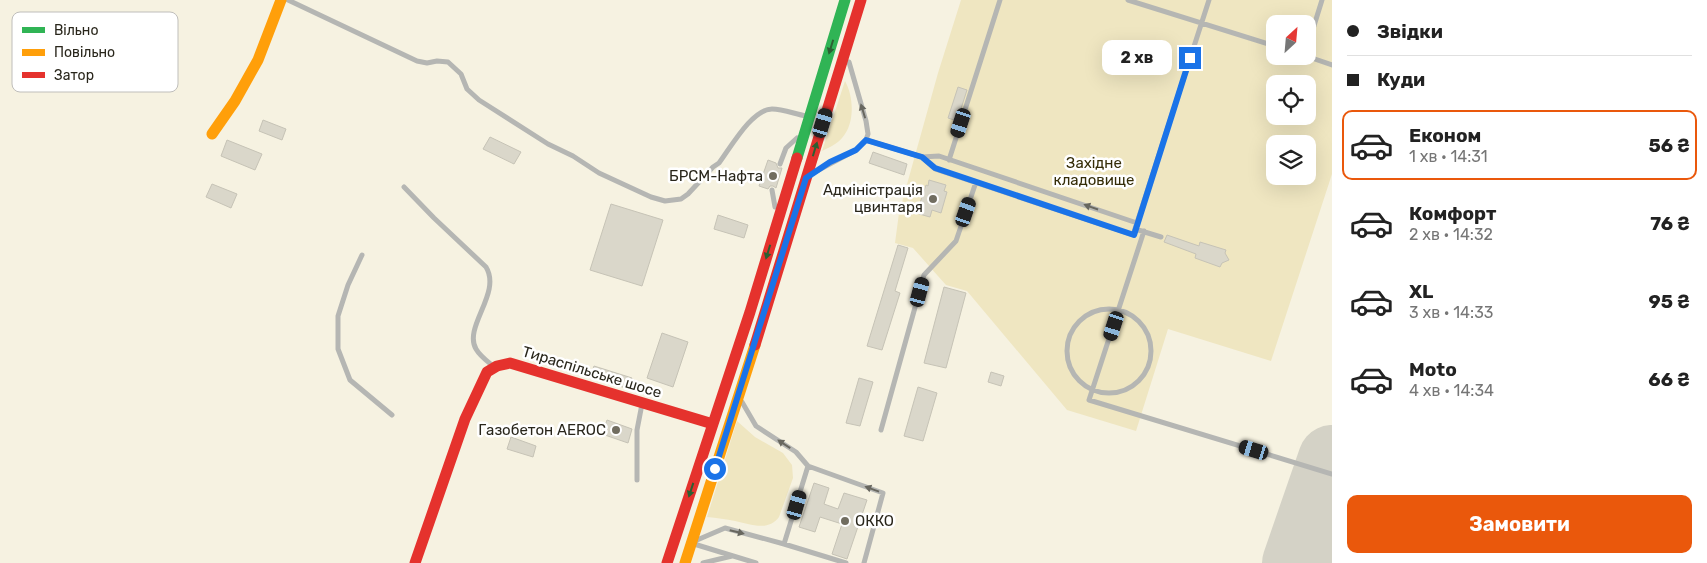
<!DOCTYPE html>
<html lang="uk">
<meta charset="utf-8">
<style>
:root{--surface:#fff;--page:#f6f6f6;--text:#222;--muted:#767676;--line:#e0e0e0;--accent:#ea580c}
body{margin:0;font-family:Rubik,sans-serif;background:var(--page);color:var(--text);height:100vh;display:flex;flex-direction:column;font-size:19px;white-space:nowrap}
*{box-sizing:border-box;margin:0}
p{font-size:16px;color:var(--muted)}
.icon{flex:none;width:28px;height:28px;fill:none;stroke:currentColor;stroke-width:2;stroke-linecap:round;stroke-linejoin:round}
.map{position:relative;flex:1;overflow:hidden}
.drawer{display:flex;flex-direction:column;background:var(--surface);width:375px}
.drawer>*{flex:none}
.hud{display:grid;align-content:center;height:110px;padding:0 15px;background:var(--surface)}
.needle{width:32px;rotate:26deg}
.controls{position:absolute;left:1266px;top:15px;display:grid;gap:10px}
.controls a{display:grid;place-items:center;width:50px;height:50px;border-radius:10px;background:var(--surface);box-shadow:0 5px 20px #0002;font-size:25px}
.end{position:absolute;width:22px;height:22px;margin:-11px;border:6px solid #1a73e8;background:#fff;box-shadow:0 0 0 2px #fff}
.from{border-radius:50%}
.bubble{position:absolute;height:35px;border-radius:10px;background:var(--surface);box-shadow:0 5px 20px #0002;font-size:16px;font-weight:700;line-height:35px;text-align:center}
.car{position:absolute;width:15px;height:30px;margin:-15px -8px;border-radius:6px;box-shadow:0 0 4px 1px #0007;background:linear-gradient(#222 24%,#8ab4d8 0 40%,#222 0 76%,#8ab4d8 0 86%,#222 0)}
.hud b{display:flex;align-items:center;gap:18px;height:48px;font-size:19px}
.hud b+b{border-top:1px solid var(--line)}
.hud i{width:12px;height:12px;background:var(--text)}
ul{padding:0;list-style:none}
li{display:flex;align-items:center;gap:15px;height:70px;margin:0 10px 8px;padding:0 5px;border:2px solid transparent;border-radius:10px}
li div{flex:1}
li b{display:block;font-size:19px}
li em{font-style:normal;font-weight:700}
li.selected{border-color:var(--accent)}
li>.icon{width:45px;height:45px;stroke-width:1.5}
.action{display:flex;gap:10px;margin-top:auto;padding:10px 15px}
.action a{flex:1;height:58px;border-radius:10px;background:var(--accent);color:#fff;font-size:20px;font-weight:700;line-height:58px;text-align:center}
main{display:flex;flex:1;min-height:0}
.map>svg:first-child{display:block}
</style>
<main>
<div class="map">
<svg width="1332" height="563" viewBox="0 0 1332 563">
<rect width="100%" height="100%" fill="#f6f2e1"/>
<path fill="#efe6c1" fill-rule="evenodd" d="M961,0H1332V174L1271,361L1168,329L1136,431L1067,410L967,291L946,285L913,248L895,243L899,213L938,73ZM1275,24H1308V56H1275ZM1275,84H1308V116H1275ZM1275,144H1308V176H1275Z
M845,81C854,97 855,124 842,138C837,144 828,148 822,151Z
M737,421L755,437L783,453L792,465L793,478L779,517C768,532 750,524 735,521C726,519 717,518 707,517Z"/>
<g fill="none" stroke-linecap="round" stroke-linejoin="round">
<path stroke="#d4d2c6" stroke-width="68" d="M1296,563L1332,459"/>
</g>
<path fill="#dad7ca" stroke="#c6c3b6" d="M958,87L967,90L957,121L948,118Z
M263,120L286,129L282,140L259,131Z
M490,137L521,152L514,164L483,149Z
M227,140L262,154L255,170L221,156Z
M873,152L907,164L904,175L869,163Z
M768,160L776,163L778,168H782L776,188L773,186H770L768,189L759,186Z
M929,180L946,185L944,191L947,192L941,213L932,210L930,217L919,214L921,207L919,206L926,185L928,186Z
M212,184L237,194L231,208L206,197Z
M611,204L663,220L642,286L590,270Z
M718,215L748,225L744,238L714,229Z
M1167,235L1199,246L1200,242L1226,250L1225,253L1229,260L1222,263L1220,267L1195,258L1196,254L1164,242Z
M898,245L908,248L895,291L900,293L882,350L867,346Z
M944,287L966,293L946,368L924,363Z
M662,333L688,342L673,387L647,378Z
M594,366L632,378L629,389L590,377Z
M991,372L1004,376L1001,386L988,382Z
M859,378L873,382L860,426L846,423Z
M918,387L937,393L923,441L904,436Z
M607,420L632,429L628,443L602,434Z
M511,437L536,446L533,457L507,449Z
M814,483L829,488L824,504L838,509L844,493L867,500L847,559L832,554L842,524L820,517L815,532L799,527Z"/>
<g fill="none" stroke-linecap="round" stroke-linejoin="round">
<path stroke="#b5b6b3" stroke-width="5" d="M288,0L417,61L427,63L437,61L448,62L461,74L467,89L479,100L548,144L573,156L599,173L651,197L665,201L681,199L688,194L713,167L719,163C731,147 752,109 772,109C783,109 795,114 806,116
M1128,0L1275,46
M1308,45L1322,0
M1306,56L1332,65
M866,140L922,157L939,156L1137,223
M922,157L935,169L1133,235L1209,0
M949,160L1000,0
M780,164L786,148L797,138
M813,173L856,150L866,140L868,134L866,121L849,62
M404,187L434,218L486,267C502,293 463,327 476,349C480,356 487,361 493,366
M772,190L775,207
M1135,229L1161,237
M1144,231L1089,400L1332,474
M362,255L348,285L338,316V349L350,380L392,415
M1067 351a42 42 0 1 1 84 0a42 42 0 1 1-84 0Z
M881,430L924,275L956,241L976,182
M808,466L883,493L864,563
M637,480V430L642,404
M697,540L725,528L784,544L808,466L796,452L756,426L742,402
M694,544L756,563
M784,544L846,563
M703,563L732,556"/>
<path stroke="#30b455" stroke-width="11" d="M797,158L845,0"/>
<path stroke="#ff9f0a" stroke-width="11" d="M212,134L235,101L258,60L281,0
M685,563L755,345"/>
<path stroke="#e5322d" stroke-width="11" d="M755,345L861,0
M415,563L465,419L487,372L497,366L510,363L713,424
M667,563L750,312L797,158"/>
</g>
<defs><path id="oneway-solid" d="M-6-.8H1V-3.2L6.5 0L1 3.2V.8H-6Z" transform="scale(1.25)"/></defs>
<g fill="#2c5f32">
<use href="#oneway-solid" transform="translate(831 47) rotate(107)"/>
<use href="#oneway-solid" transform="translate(815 149) rotate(-73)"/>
<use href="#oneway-solid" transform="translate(768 252) rotate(107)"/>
<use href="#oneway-solid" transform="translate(691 490) rotate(108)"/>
</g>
<g fill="#68675f">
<use href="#oneway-solid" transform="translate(863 111) rotate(-107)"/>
<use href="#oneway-solid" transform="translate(1091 207) rotate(-161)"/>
<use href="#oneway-solid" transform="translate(784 444) rotate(-147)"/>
<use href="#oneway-solid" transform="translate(872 489) rotate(-160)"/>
<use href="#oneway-solid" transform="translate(737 532) rotate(14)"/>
</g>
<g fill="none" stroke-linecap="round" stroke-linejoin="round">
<path stroke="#1a73e8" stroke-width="6" d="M715,469L806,178L830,162L856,150L866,140L922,157L935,168L1134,235L1190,58"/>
</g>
<g fill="#716d60" stroke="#fff" stroke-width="2">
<circle cx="773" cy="176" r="5"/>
<circle cx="933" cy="199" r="5"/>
<circle cx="616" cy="430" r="5"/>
<circle cx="845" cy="521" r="5"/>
</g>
<g text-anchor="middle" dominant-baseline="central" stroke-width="5" stroke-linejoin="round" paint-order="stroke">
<g font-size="15" fill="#352d08" stroke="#fff">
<text x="1094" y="163">Західне<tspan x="1094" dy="17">кладовище</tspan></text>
</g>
<g font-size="15" fill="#29261b" stroke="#fff" text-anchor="end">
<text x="763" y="176">БРСМ-Нафта</text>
<text x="923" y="190">Адміністрація<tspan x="923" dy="17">цвинтаря</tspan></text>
<text x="606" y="430">Газобетон AEROC</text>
<text x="855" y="521" text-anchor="start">ОККО</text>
</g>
<g font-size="15" fill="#29261b" stroke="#fff">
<text transform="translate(592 372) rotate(17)">Тираспільське шосе</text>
</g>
</g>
<rect x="12" y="12" width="166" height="80" rx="8" fill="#fff" stroke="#bfbebb" stroke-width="1"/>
<rect x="22" y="27" width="23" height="6" fill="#30b455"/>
<rect x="22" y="49" width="23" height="7" fill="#ff9f0a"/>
<rect x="22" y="72" width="23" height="6" fill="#e5322d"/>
<g font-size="14" fill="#29261b">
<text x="54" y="35">Вільно</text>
<text x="54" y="57">Повільно</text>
<text x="54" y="80">Затор</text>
</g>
</svg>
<div class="controls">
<a><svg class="needle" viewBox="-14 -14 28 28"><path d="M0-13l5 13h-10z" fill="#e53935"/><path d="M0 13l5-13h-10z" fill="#767676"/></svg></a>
<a><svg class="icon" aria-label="locate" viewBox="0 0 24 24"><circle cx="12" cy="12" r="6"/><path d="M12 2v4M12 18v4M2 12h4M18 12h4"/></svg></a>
<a><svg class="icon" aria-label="layers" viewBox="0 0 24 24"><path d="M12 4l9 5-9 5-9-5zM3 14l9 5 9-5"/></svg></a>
</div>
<i class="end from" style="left:715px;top:469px"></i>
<i class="end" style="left:1190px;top:58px"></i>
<div class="bubble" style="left:1102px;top:40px;width:70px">2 хв</div>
<i class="car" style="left:823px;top:123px;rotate:17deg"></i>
<i class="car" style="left:961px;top:123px;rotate:198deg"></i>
<i class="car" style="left:966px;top:212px;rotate:19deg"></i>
<i class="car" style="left:920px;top:292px;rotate:15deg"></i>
<i class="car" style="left:1114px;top:326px;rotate:198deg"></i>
<i class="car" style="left:1254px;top:450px;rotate:287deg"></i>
<i class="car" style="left:797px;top:505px;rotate:16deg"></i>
</div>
<section class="drawer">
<div class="hud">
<b><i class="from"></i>Звідки</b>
<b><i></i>Куди</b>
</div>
<ul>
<li class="selected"><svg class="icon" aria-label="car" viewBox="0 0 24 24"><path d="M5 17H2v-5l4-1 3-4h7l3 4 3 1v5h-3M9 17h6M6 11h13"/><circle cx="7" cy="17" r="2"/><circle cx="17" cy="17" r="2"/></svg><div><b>Економ</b><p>1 хв · 14:31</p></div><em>56 ₴</em></li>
<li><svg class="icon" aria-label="car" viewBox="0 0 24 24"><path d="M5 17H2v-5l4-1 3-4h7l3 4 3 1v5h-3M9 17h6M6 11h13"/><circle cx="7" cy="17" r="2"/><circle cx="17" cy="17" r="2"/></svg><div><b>Комфорт</b><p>2 хв · 14:32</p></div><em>76 ₴</em></li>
<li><svg class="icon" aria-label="car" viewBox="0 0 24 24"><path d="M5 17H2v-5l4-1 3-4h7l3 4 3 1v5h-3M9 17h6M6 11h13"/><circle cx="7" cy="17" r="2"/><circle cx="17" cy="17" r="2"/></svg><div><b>XL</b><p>3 хв · 14:33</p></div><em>95 ₴</em></li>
<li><svg class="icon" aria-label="car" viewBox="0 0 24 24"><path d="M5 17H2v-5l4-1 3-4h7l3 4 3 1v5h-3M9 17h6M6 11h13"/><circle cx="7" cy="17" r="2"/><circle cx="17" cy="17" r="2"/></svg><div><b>Moto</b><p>4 хв · 14:34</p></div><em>66 ₴</em></li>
</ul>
<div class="action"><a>Замовити</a></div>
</section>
</main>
